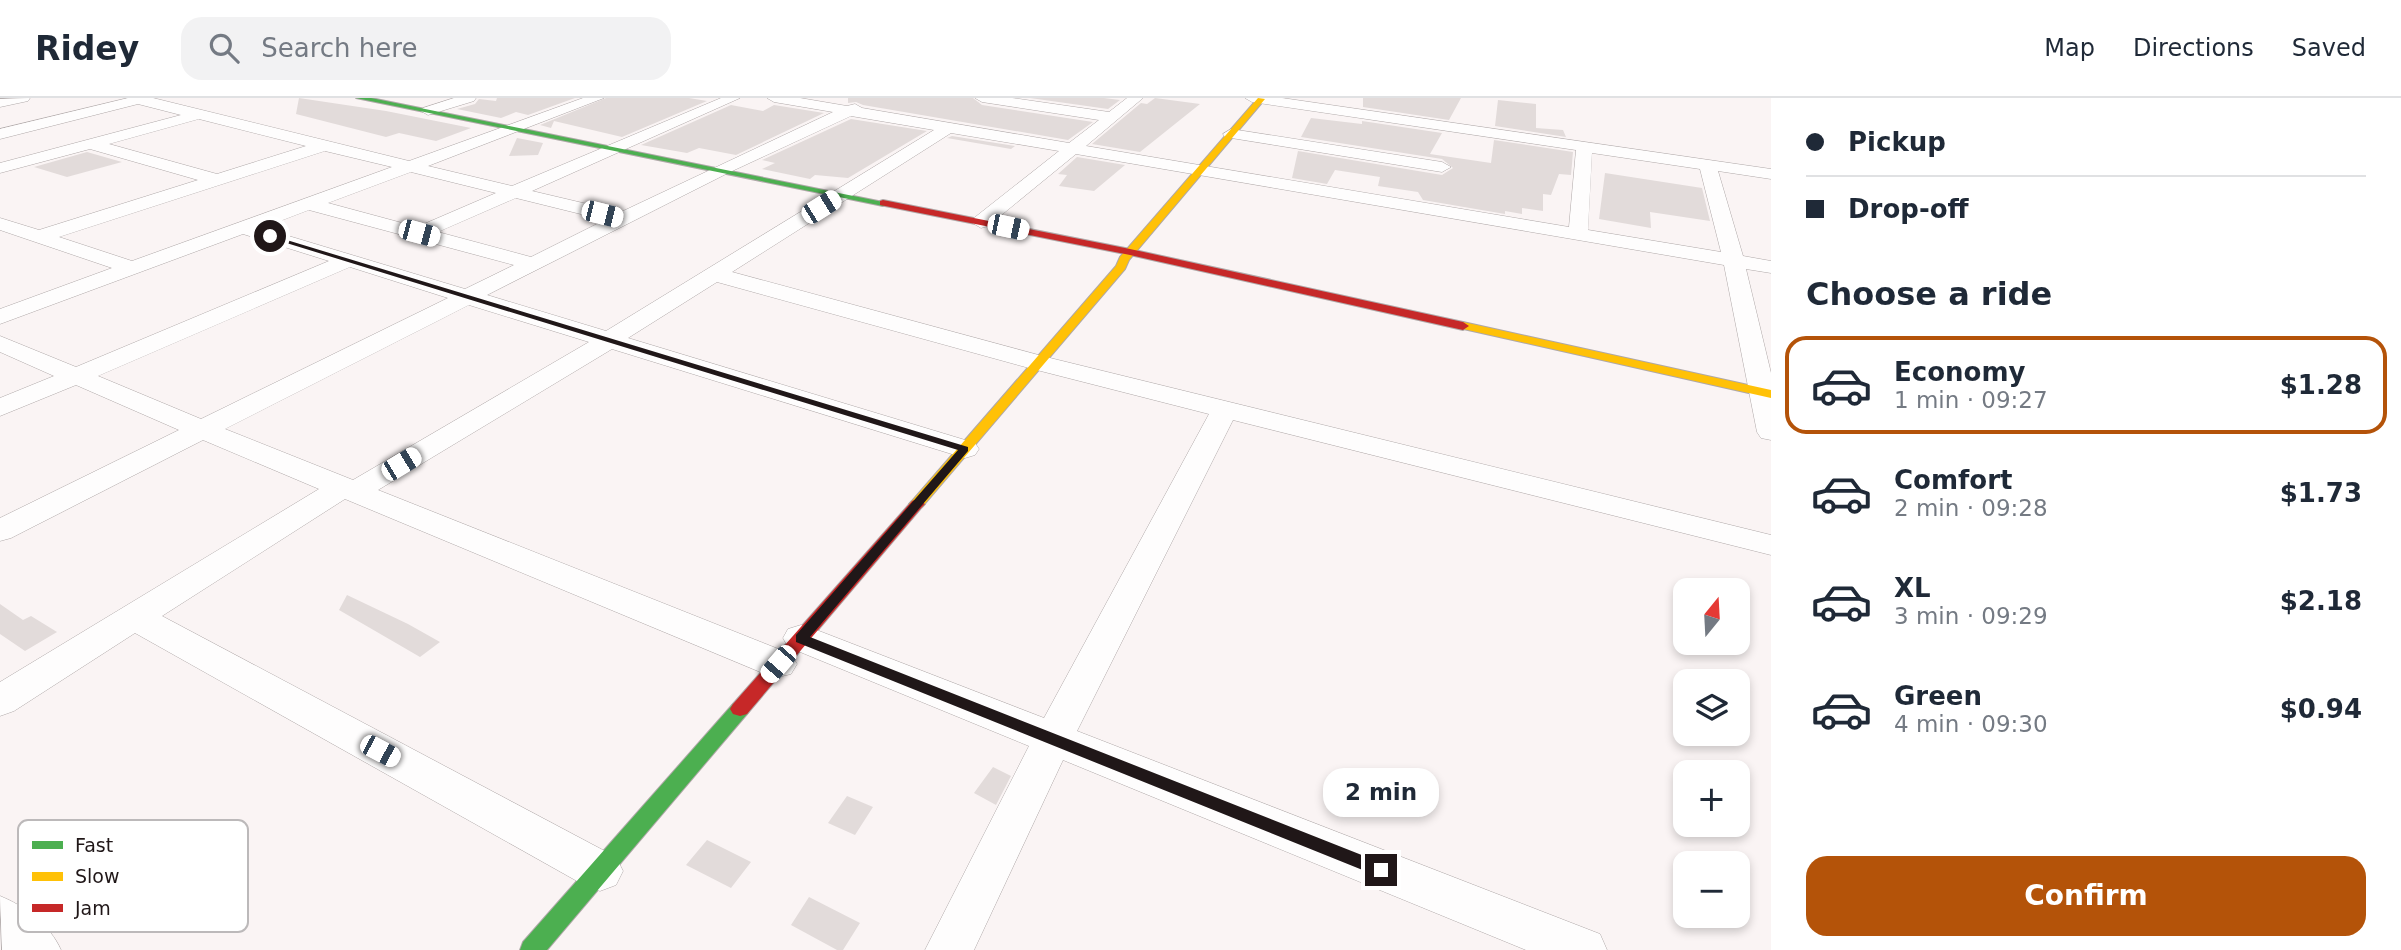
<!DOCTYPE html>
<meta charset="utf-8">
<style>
:root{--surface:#fff;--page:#f2f2f3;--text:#1f2937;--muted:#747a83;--line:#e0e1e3;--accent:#b45309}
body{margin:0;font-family:"DejaVu Sans",sans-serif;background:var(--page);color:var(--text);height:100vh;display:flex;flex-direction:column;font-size:26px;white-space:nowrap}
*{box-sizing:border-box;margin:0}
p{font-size:23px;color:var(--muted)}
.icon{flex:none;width:38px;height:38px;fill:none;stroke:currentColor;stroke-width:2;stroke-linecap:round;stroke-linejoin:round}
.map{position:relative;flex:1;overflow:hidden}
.sheet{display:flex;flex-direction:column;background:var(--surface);width:630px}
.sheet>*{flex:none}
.banner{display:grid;align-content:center;height:154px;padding:0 35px;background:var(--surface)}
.needle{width:46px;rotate:18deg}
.controls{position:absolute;left:1673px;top:480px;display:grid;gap:14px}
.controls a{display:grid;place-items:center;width:77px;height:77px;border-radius:14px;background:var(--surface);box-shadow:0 4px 10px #0003;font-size:35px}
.end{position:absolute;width:32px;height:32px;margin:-16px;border:9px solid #201718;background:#fff;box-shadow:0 0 0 4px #fff}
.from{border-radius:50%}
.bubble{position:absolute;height:49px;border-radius:21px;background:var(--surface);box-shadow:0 4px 10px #0003;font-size:23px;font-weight:700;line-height:49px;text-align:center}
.car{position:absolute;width:21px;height:42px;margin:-21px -10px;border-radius:9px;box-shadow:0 0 5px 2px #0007;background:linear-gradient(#fff 24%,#345 0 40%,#fff 0 76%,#345 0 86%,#fff 0)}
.banner b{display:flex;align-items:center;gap:24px;height:66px;font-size:26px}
.banner b+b{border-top:2px solid var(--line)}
.banner i{width:18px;height:18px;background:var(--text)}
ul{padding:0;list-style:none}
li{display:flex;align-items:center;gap:21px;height:98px;margin:0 14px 10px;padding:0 21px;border:4px solid transparent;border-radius:21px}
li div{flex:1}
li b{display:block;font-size:26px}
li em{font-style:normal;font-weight:700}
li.on{border-color:var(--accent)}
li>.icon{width:63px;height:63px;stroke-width:1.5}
h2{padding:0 35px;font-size:32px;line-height:84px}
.action{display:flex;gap:14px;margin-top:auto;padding:14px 35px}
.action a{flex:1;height:80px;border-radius:21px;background:var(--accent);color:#fff;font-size:28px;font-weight:700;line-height:80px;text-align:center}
header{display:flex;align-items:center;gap:42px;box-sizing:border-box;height:98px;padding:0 35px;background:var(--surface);border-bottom:2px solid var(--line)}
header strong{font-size:33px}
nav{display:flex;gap:38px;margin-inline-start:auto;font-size:24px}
.search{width:490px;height:63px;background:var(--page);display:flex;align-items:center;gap:18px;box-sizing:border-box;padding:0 24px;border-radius:21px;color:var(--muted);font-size:26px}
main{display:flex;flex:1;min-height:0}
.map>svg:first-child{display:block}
</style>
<header>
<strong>Ridey</strong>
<div class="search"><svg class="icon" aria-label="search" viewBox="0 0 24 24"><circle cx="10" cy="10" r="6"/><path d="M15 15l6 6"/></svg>Search here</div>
<nav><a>Map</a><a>Directions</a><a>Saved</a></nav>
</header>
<main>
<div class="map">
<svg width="1771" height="852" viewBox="0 0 1771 852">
<rect width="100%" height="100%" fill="#faf4f4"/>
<path fill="#e2dbda" d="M299,0L386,13L471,30L436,43L399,35L386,39L296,16Z
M497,0H575L528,17L516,14L501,20L457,11L475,6L479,1L496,3Z
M606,0H689L707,3L622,39L554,23L551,30L540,27Z
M848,0H973L982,7L1093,24L1068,42L863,7L856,4L848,5Z
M1030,0H1104L1120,2L1108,11Z
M1155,0L1200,6L1140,54L1092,46L1141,5L1147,6Z
M1363,0H1461L1449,22L1363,9Z
M1498,2L1536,6V30L1563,32L1566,39L1495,28Z
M731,7L763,13L774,7L824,15L736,57L699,50L687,55L641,47Z
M1311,20L1362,26V23L1442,35L1430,56L1491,65L1494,42L1573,54L1571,77L1559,76L1551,97L1543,96V113L1522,110V116L1505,113V116L1423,102L1418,94L1378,88L1380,79L1335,72L1327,86L1292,80L1298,53L1442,77L1453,70L1442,61L1301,39Z
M851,21L927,33L848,80L815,77L810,81L762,71L775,65L762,62Z
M952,38L1015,48L1011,51L947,40Z
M517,40L543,45L538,57L509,58Z
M87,54L122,64L67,79L34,69Z
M1077,59L1125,67L1094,93L1059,88L1067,77L1058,76Z
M1605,75L1702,90L1710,123L1650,114L1651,130L1599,121Z
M347,497L408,526L440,544L420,559L339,512Z
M0,506L23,522L31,518L57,534L25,553L0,536Z
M993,669L1011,678L996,707L974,695Z
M847,698L873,709L855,737L828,725Z
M707,742L751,764L731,790L686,767Z
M809,799L860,825L843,852H837L791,827Z"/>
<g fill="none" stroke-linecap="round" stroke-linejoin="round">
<defs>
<path id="street" d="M30,0L28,3L0,9V1Z
M128,0H153L409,63L583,0H604L428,68L512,88L721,0H740L532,93L621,114L833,14L774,4L767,0H800L847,8L855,6L862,10L1069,45L1099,22L982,4L975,0H1012L1109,14L1127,0H1143L1086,48L1569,129L1576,52L1252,4L1245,0H1282L1771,71V81L1718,73L1743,158L1771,163V175L1746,171L1771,275V342L1761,340L1757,334L1724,167L1076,56L988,128L981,130L971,124L974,120L1059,53L951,35L732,174L1046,259L1771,437V457L1233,322L1077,633L1600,836L1607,852H1526L1063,662L974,852H925L1029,648L788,549L783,540L788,531L801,527L814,531L1044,620L1209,316L1029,270L717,184L628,240L975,345L979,351L975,357L965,360L955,357L612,251L378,392L791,556L797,566L791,576L778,579L765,576L345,401L162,518L616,759L623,773L616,787L600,793L584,787L135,535L14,613L0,618V584L319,391L203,342L11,440L0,443V420L179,332L76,287L0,318V300L54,278L0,254V238L76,269L329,163L243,136L0,226V211L112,170L0,132V120L39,132L198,82L90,51L0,75V65L181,17L138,6L0,41V31ZM851,18L934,32L606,233L487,197L728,75ZM199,21L306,48L217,76L109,46ZM325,53L392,69L132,163L59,139ZM1592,55L1700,71L1721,154L1588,132ZM411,74L496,95L417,129L328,105ZM516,100L605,122L531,159L438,134ZM309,112L514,167L465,191L262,130ZM350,169L448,200L201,321L98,278ZM469,207L589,244L353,382L225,331Z
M454,0H476L474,3L428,17L421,13L423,10Z
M1231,31L1442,64L1451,69L1442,74L1225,39L1223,36Z
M0,798C25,808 50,827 61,852H2Z"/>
<path id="fast" d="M356,0H371L888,105L883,108Z
M740,604L747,606L750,611L747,616L547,852H520L523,844L733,606Z"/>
<path id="slow" d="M1258,0L1265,1L1129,162L1125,171L922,409H912L909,406L912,403L1116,168L1120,159Z
M1463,224L1771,292V300L1459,230V226Z"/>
<path id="jam" d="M883,102L1130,151L1463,224L1469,228L1463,232L1130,157L880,107V103Z
M917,401L925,406L922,409L747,616L740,618L733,616L730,611L733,606L912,403Z"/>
</defs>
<use href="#street" stroke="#afa8a8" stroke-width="1"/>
<use href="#fast" stroke="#afa8a8" stroke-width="2"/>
<use href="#slow" stroke="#afa8a8" stroke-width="2"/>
<use href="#jam" stroke="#afa8a8" stroke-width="2"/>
<use href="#street" fill="#fefdfd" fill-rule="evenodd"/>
<use href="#fast" fill="#4caf50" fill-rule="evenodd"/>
<use href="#slow" fill="#ffc107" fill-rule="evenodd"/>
<use href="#jam" fill="#c62828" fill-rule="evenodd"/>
</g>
<path fill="#201718" d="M267,136L968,349V353L810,539L1387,767L1389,772L1387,777L1381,779L1375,777L796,544V537L958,352L267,139Z"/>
<rect x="18" y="722" width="230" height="112" rx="10" fill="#fff" stroke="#bcb9ba" stroke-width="2"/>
<rect x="32" y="743" width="31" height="8" fill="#4caf50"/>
<rect x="32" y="774" width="31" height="9" fill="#ffc107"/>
<rect x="32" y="806" width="31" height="8" fill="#c62828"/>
<g font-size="19" fill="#201718">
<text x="75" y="754">Fast</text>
<text x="75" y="785">Slow</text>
<text x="75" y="817">Jam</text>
</g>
</svg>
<div class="controls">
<a><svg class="needle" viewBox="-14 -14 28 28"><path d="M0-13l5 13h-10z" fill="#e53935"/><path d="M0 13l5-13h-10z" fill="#747a83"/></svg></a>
<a><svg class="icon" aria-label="layers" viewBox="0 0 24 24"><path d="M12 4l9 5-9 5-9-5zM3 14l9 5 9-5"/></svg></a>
<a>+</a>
<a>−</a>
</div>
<i class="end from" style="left:270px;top:138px"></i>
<i class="end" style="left:1381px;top:772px"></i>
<div class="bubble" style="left:1323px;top:670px;width:116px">2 min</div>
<i class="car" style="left:821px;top:109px;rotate:58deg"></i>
<i class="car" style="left:602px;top:116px;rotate:104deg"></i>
<i class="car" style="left:1008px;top:129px;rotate:102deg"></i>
<i class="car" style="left:419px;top:135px;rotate:105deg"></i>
<i class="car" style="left:401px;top:366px;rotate:59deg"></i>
<i class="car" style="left:778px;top:566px;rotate:221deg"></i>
<i class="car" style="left:380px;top:653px;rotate:118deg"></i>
</div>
<section class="sheet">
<div class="banner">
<b><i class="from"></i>Pickup</b>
<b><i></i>Drop-off</b>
</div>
<h2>Choose a ride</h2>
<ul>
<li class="on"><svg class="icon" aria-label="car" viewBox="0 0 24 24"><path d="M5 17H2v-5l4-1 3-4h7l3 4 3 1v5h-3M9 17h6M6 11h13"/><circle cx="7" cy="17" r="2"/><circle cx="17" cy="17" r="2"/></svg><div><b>Economy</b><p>1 min · 09:27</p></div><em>$1.28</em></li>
<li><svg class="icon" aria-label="car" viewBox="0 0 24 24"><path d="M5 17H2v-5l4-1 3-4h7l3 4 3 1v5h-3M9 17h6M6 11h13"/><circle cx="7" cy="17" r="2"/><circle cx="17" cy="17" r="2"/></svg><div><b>Comfort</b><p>2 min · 09:28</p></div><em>$1.73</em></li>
<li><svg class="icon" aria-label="car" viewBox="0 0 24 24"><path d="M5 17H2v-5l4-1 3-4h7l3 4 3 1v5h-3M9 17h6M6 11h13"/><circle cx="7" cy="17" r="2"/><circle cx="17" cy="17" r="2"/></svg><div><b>XL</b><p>3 min · 09:29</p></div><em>$2.18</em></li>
<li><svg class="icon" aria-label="car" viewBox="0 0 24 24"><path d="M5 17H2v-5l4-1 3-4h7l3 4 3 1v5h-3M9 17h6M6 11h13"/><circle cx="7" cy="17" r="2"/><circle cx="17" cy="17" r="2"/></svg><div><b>Green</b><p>4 min · 09:30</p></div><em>$0.94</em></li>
</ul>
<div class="action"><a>Confirm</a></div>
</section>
</main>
